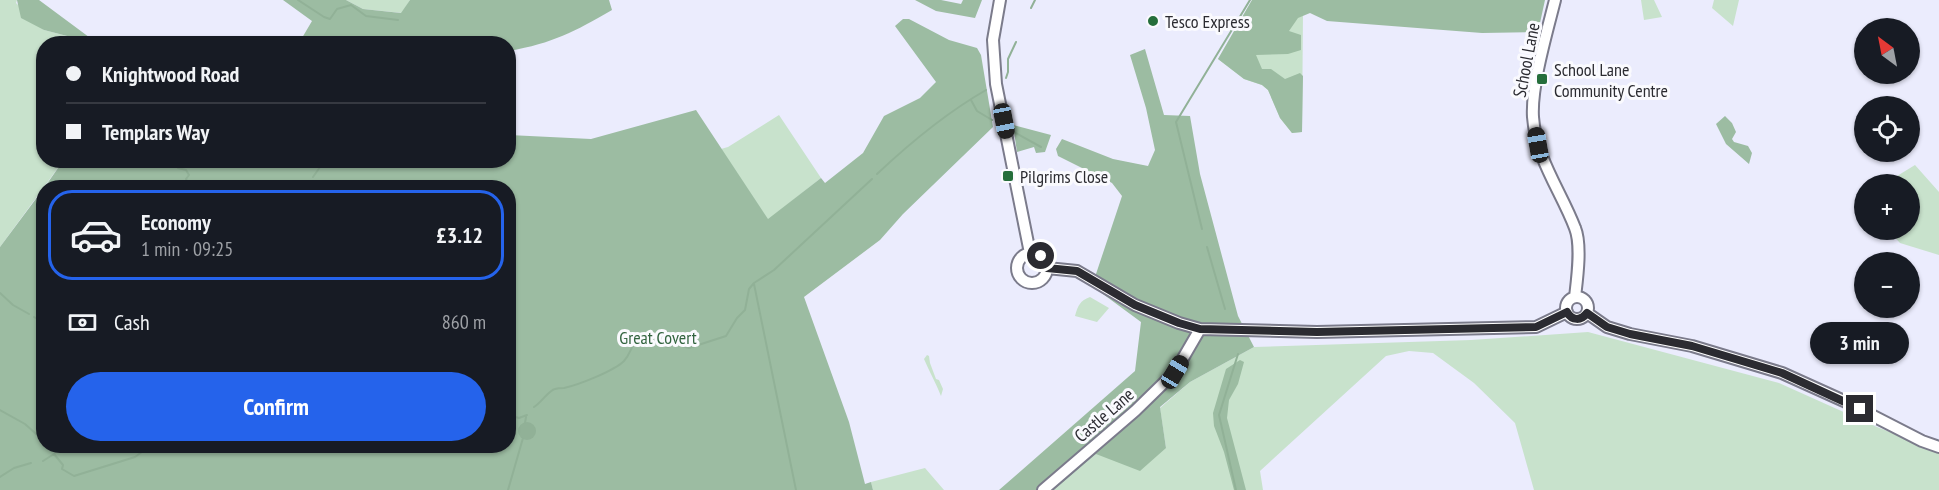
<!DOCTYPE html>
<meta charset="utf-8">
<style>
:root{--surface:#171b24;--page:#242831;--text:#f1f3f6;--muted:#9ea1a6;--line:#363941;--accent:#2563eb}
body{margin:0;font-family:"PT Sans Narrow",sans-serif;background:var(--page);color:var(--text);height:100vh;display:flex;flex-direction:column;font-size:22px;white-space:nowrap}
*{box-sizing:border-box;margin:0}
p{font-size:20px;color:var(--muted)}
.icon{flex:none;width:33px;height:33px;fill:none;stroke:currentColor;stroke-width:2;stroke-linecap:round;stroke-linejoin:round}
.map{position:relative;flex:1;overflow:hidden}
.details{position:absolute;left:36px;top:180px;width:480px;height:273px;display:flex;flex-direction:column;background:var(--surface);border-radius:24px;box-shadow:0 2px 4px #0004}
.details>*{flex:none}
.hud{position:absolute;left:36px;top:36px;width:480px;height:132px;border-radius:24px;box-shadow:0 2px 4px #0004;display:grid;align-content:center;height:132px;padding:0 30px;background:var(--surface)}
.needle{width:39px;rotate:328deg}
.buttons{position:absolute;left:1854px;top:18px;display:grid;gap:12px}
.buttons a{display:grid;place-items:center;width:66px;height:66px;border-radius:50%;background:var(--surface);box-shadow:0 2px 4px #0004;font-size:30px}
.end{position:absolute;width:27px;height:27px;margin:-14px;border:8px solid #2b2b31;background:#fff;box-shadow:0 0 0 3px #fff}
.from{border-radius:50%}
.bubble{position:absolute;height:42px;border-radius:21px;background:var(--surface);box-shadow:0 2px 4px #0004;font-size:20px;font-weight:700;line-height:42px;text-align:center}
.car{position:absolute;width:18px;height:36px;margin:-18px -9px;border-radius:8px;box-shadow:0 0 4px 2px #0007;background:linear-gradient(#222 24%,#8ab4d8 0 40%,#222 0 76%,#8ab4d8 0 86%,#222 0)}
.hud b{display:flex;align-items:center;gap:21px;height:57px;font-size:22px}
.hud b+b{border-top:2px solid var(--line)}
.hud i{width:15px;height:15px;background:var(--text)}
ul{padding:10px 0 0;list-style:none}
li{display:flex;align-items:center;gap:18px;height:90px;margin:0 12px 9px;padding:0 18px;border:3px solid transparent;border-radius:24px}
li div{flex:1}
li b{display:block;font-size:22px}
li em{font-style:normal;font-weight:700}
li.current{border-color:var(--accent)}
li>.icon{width:54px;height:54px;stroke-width:1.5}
.pay{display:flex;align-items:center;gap:15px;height:66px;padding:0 30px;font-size:22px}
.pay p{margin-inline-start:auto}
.cta{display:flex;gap:12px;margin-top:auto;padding:12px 30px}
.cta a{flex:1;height:69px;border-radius:36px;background:var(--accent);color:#fff;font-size:24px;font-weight:700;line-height:69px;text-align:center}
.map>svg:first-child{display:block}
</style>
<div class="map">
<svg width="1939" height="490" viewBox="0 0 1939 490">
<rect width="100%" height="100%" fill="#ebecfd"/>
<path fill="#c8e2cc" d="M0,0H17L16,3L44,30L71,37L84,43L44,44V160L63,161L0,247Z
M346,0H410L402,13L363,9Z
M1252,0L1303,11L1302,132L1292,133L1280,118L1268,90L1262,85L1244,79L1218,59Z
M1641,0H1654L1662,17L1644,20Z
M1714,0H1739L1733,26L1712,8Z
M779,115L821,178L768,220L721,149L728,147Z
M1915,165L1939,192V255L1900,243L1888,230H1910V184H1884Z
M1090,297L1109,308L1097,322L1075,316C1078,305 1080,301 1090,297Z
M1588,332L1779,383L1877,427L1939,451V490H1534L1515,423L1474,383L1433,353L1409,351L1386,356L1260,471L1263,490H1054L1096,454L1166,448L1160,408L1190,382L1254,347L1471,340Z
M927,355L929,356L930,363L936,379L939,380L943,389L941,396C936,383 929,371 924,359Z
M925,468L944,490H873L871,482Z"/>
<path fill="#9cbca2" d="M17,0H39L97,43H84L71,37L44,30L21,18Z
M283,0H346L363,9L401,13L410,0H609L612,10C574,32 553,43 509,51L508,44L299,43L312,21Z
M915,0H941L961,4L963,0H982L975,18L936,11Z
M1252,0H1545L1538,32L1482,33L1327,21L1310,13L1298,18L1289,31L1301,35V50L1288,54L1256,55L1262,69H1271L1285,79L1300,73L1303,76L1302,132L1292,133L1280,118L1268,90L1262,85L1244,79L1218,59Z
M903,19H909L949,40L977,48L981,55L993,127L903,214L880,240L804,297L849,422L865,484L871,482L873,490H0V247L44,188V446H508V188H44L63,161L508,160L509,135L591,139L696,110L768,219L821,178L825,183L863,153L884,116L920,98L936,82L895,26Z
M1145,49L1164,115L1190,116L1200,174L1238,316L1254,347L1190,382L1160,407L1166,448L1140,471L1096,454L1054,490H999L1135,371L1141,322L1092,286L1122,196L1112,183L1058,156L1056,149L1062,139L1113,159L1148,166L1155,150L1146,108L1130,55Z
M1725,116L1732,123L1736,132L1732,139L1734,142L1748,146L1752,153L1749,164L1726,144L1716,124Z
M1013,125L1051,135L1045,152L1036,153L1034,147L1017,152Z
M1240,360L1244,362L1238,384L1229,400L1227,418L1246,490H1234L1224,452L1214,426L1213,413L1226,369Z"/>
<path fill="#91b197" d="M518 431a9 9 0 1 1 18 0a9 9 0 1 1-18 0Z"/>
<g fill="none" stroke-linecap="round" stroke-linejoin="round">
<path stroke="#91b197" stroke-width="2" d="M298,0L324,17L330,19L337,9L351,5L366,16L398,20
M1031,8L1035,0
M1006,78L1008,72V59L1016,42
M971,100L977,111L992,120
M1012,131L1041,147
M173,160L178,168L186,170L189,175L186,179L187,181
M877,174C911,142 946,113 986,90
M313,177L325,160
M192,186L194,188
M305,188L306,185
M1202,229L1176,122L1250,0
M1207,247L1225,309
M754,284L796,490
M0,293L13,305L29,314
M34,317L44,323
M534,407C541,403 549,390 555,389C558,388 561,388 564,388C578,385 614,371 624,361C633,351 629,345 643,336L651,337L661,345L668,347L675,344L689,348L726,336L737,318L745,310L749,289L754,283L774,270L872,179
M0,410L25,424L44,441
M508,415L519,418L527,415
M525,423L526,417
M43,461L54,454L63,465L62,469L74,476L135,457L150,446
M0,477L14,468L31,463
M508,490L523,438
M1236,490L1219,415L1238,354"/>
<defs>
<path id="secondary" d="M1000,0L993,40L996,84L1030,253
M1555,0C1547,32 1531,86 1533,117C1536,159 1561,191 1575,228C1582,245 1577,280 1575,297
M1017 268a15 15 0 1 1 30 0a15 15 0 1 1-30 0Z
M1047,268L1077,271L1135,305L1179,323L1200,329L1317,332L1536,327L1567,312
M1566 308a11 11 0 1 1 22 0a11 11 0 1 1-22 0Z
M1587,313L1607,327L1630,334L1692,346L1782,373L1844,401L1922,441L1939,447
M1043,490L1135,411L1175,372L1200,329"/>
</defs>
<use href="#secondary" stroke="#7b7b8b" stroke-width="14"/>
<use href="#secondary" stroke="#fff" stroke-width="10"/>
</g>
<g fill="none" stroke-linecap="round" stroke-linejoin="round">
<path stroke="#2b2b31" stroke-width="8" d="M1041,256L1047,268L1077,271L1135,305L1179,323L1200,329L1317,332L1536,327L1567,312C1572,321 1581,321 1587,313L1607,327L1630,334L1692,346L1782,373L1860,409"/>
</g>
<g fill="#256e3b" stroke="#fafafe" stroke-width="2">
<circle cx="1153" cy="21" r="6"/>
<rect x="1536" y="73" width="12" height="12" rx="3"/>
<rect x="1002" y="170" width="12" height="12" rx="3"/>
</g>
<g text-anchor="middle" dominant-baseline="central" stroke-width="6" stroke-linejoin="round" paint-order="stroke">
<g font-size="18" fill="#2b2b31" stroke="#fafafe" text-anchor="start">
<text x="1165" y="21">Tesco Express</text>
<text x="1554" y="69">School Lane<tspan x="1554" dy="21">Community Centre</tspan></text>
<text x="1020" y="176">Pilgrims Close</text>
</g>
<g font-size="18" fill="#2b2b31" stroke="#fafafe">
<text transform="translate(1526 60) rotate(-79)">School Lane</text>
<text transform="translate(1104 415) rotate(-41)">Castle Lane</text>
</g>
<g font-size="18" fill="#32643f" stroke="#fafafe">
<text x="658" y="337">Great Covert</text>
</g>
</g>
</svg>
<div class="buttons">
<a><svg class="needle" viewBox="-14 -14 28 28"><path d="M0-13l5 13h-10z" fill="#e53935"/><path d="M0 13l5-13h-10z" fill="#9ea1a6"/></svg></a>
<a><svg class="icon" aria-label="locate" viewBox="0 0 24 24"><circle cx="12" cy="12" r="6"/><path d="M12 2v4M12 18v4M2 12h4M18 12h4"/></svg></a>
<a>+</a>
<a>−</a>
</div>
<i class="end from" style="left:1041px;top:256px"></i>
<i class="end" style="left:1860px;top:409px"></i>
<div class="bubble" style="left:1810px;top:322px;width:99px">3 min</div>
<i class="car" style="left:1004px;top:121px;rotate:169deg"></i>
<i class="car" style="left:1538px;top:145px;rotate:350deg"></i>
<i class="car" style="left:1175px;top:372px;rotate:31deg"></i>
<div class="hud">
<b><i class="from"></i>Knightwood Road</b>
<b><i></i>Templars Way</b>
</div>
<section class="details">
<ul>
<li class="current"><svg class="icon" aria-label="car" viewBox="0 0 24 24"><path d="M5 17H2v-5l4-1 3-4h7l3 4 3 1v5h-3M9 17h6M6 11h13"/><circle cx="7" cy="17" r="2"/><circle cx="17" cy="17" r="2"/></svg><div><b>Economy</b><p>1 min · 09:25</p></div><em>£3.12</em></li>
</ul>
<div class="pay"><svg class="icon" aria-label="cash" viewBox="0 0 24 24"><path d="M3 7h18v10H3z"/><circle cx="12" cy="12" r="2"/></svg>Cash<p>860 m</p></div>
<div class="cta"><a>Confirm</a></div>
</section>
</div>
